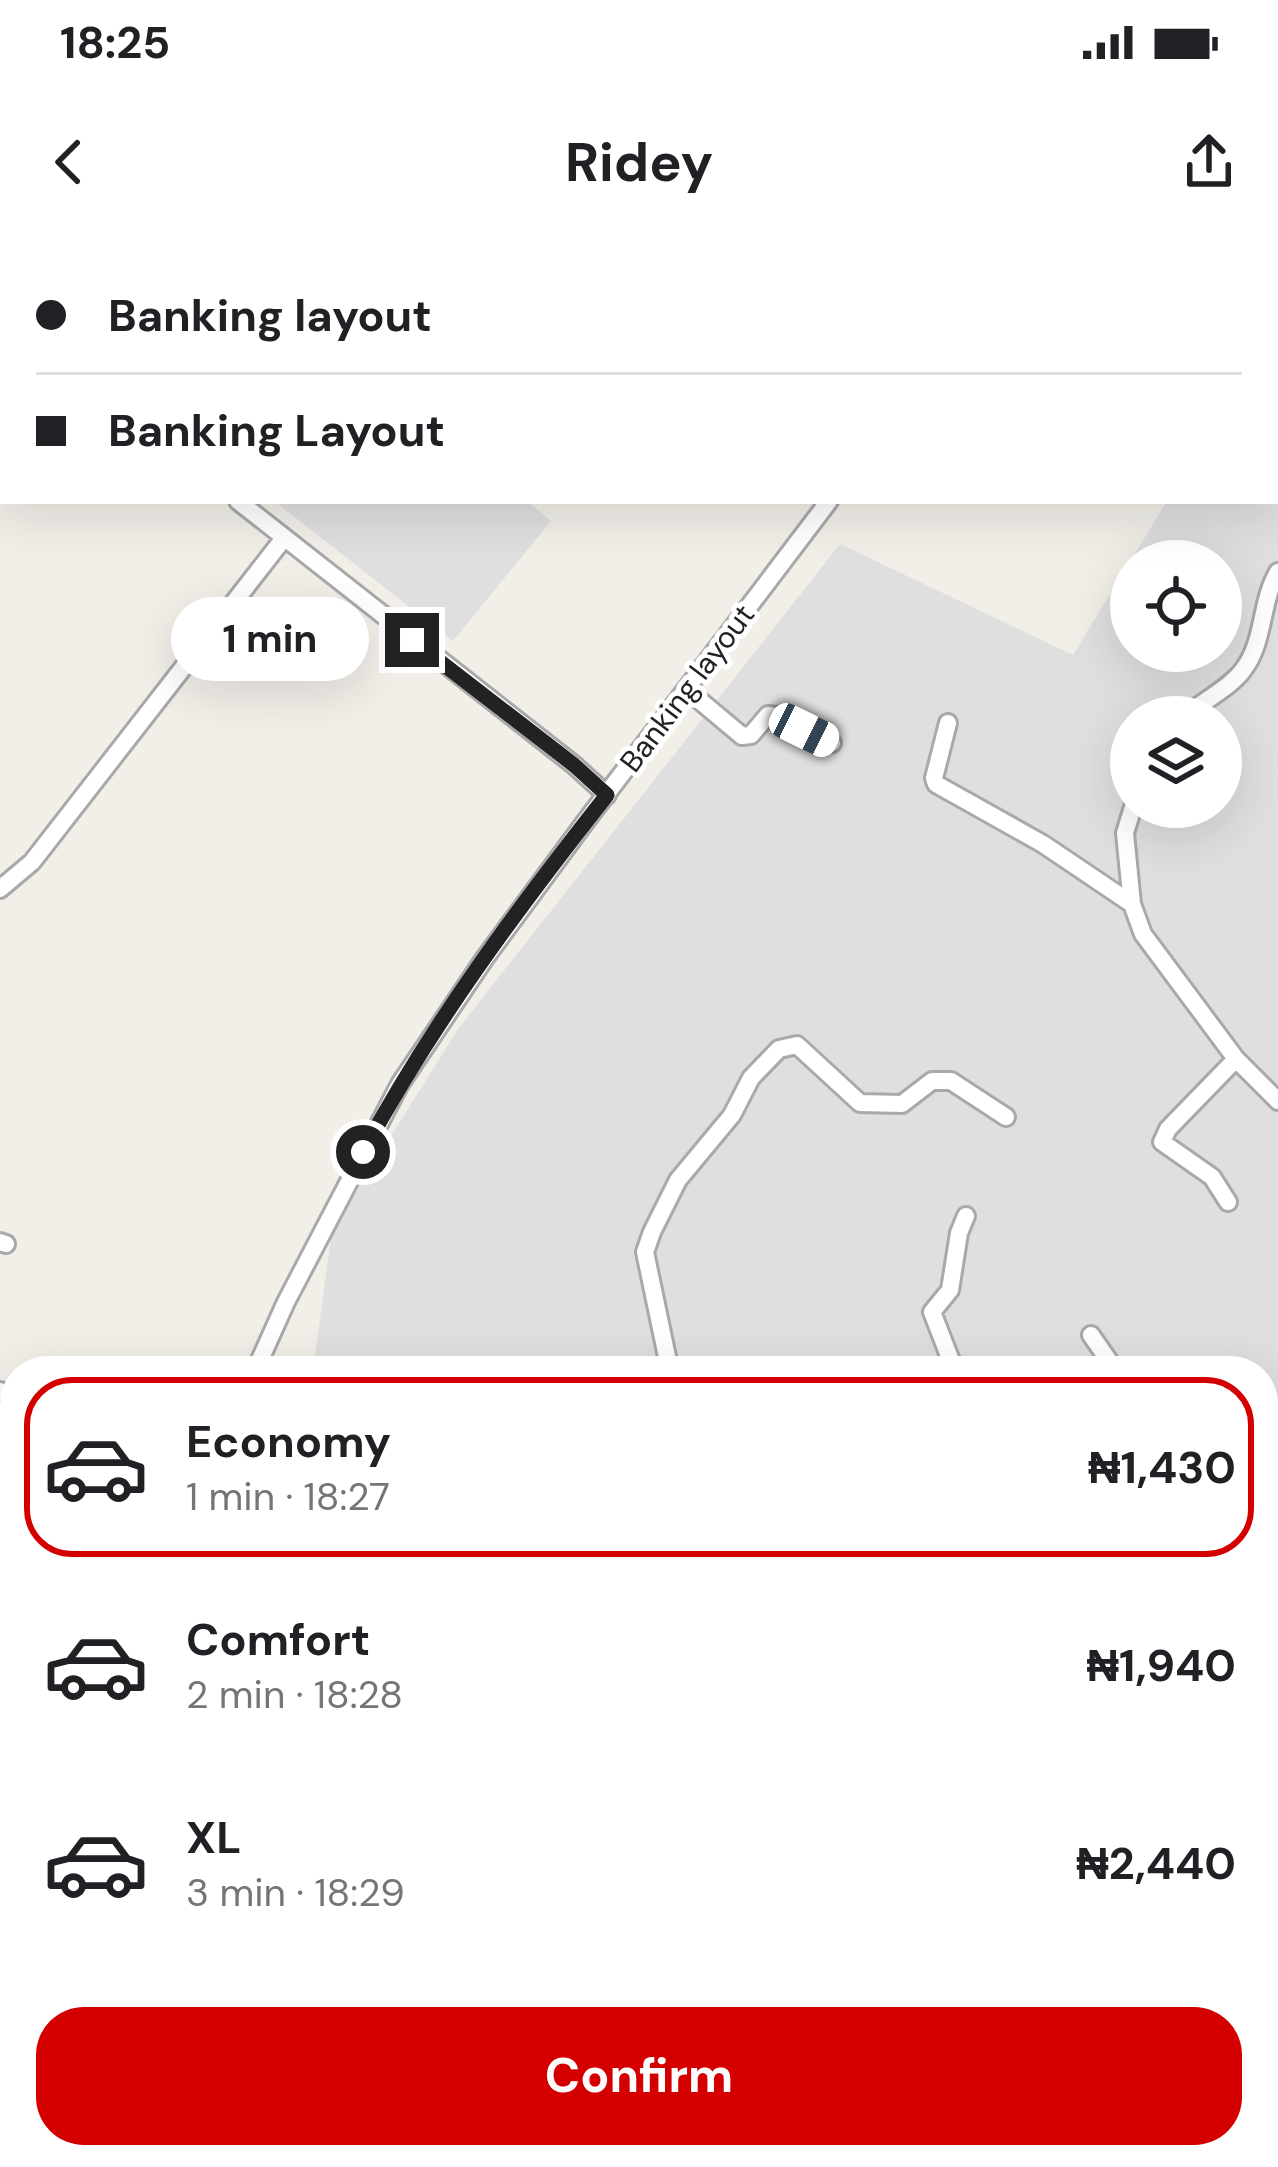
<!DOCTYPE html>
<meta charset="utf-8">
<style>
:root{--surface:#fff;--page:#f2f2f2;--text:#202124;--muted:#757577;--line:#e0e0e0;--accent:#d40000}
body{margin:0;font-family:"DM Sans",sans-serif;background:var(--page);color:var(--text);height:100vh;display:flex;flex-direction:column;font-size:45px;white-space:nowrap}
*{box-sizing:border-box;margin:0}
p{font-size:39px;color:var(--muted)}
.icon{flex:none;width:66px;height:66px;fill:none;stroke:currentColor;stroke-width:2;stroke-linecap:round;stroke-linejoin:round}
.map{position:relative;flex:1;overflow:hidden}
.panel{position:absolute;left:0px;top:1116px;width:1278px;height:813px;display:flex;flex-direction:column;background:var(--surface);border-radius:48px 48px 0 0;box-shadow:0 12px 48px #0002}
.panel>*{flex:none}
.top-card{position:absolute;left:0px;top:0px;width:1278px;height:264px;box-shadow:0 12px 48px #0002;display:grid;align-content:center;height:264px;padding:0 36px;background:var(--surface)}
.buttons{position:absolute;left:1110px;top:300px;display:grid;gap:24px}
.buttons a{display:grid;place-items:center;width:132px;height:132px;border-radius:50%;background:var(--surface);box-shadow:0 12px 48px #0002;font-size:60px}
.end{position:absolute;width:54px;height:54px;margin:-27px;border:15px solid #222;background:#fff;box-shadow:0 0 0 6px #fff}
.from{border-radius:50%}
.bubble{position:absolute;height:84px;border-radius:42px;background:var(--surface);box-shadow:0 12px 48px #0002;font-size:39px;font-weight:700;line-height:84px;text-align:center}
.car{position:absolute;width:36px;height:72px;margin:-36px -18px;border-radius:15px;box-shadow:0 0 9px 3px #0007;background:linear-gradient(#fff 24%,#345 0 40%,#fff 0 76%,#345 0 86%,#fff 0)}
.top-card b{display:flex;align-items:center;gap:42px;height:114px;font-size:45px}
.top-card b+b{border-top:3px solid var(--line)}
.top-card i{width:30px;height:30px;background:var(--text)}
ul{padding:21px 0 0;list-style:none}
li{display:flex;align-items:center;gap:36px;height:180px;margin:0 24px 18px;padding:0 12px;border:6px solid transparent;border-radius:48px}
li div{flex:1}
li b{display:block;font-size:45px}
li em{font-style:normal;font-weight:700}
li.active{border-color:var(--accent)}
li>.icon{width:108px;height:108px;stroke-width:1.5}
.primary-button{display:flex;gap:24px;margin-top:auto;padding:24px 36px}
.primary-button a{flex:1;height:138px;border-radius:48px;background:var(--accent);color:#fff;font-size:48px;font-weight:700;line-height:138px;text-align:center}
.status{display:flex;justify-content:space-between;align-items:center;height:84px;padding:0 60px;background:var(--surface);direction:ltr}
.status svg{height:33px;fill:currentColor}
header{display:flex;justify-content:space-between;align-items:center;height:156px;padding:0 36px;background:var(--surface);font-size:54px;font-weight:700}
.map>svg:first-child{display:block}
</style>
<div class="status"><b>18:25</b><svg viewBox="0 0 49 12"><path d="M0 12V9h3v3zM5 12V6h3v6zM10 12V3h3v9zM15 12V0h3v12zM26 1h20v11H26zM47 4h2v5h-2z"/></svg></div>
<header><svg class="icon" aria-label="back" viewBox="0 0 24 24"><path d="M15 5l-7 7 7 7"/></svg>Ridey<svg class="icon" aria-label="share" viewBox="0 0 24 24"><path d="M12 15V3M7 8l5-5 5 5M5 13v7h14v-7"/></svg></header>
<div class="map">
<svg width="1278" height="1927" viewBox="0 0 1278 1927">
<rect width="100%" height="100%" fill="#f2efe9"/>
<path fill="#e0dfdf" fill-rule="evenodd" d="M0,0H575L3,3L0,65Z
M746,0H1278V1927H0V1643L15,1638V1914H1263V1131H313L332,990L458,789L840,304L1073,415L1167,261H1275V3ZM1131,321H1221V411H1131ZM1131,477H1221V567H1131Z
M274,261H527L551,281L453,401Z"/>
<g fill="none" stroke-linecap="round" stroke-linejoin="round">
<defs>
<path id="minor" d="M314,0L321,3
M504,0L508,3
M435,3L436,0
M1107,3L1108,0
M0,73L3,75
M1275,73L1278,75
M238,261L574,525L607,555
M686,449L742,496L751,495L768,475L778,476L832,503
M1184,477C1201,462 1230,448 1243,430C1265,402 1260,362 1278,332
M948,483L934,538L936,544L1043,604L1132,664
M1133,567L1125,593L1132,664L1143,694L1236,819L1278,861
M0,649L32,622L284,298
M1228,962L1212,937L1162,902L1168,889L1236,819
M0,1002L6,1004
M1091,1095L1116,1131
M255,1131L286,1062L400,844L485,718L583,585L829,261
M670,1131L645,1012L652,992L678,940L732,875L751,838L779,809L797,805L860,863L902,864L932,841H951L1006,877
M955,1131L932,1072L950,1050L959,993L966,976
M0,1151L15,1157
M1263,1345L1278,1355
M0,1463L15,1431
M1263,1594L1278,1598
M0,1823L15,1824
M402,1914L411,1927
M0,1921L4,1927
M290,1927L295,1914
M1087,1927V1914"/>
<path id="major" d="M906,0L911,3
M991,0L997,3
M1275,146L1278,148
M1275,181L1278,182"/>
</defs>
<use href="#minor" stroke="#a9a9a9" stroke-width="22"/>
<use href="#major" stroke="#a06b00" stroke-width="27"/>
<use href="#minor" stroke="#fff" stroke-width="16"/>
<use href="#major" stroke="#fcd6a4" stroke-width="21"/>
</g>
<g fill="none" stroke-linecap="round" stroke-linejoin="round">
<path stroke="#222" stroke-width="15" d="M363,912C431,785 518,668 607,555L574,525L412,400"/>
</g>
<g text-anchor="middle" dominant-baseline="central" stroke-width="10" stroke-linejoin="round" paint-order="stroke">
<g font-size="30" fill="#222" stroke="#fff">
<text transform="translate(687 448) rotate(-53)">Banking layout</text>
</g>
</g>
</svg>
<div class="buttons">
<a><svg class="icon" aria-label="locate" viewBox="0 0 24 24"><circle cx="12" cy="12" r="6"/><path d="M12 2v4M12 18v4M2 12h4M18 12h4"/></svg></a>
<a><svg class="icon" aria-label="layers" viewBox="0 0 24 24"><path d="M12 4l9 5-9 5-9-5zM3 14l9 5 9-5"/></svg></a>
</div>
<i class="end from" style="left:363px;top:912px"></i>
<i class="end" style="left:412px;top:400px"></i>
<div class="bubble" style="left:171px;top:357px;width:198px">1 min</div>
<i class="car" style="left:804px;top:490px;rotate:116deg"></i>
<div class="top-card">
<b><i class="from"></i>Banking layout</b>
<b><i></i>Banking Layout</b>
</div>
<section class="panel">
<ul>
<li class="active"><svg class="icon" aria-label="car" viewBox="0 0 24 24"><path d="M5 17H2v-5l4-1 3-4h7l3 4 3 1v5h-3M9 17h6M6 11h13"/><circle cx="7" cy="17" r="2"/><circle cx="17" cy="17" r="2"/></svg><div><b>Economy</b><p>1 min · 18:27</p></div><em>₦1,430</em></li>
<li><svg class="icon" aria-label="car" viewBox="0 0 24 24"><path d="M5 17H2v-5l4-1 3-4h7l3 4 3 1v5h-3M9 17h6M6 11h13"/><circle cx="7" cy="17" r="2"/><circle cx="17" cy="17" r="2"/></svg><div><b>Comfort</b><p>2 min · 18:28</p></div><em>₦1,940</em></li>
<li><svg class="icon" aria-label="car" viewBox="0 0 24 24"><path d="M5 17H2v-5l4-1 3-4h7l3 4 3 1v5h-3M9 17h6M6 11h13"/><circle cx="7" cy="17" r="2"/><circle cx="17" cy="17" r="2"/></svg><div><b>XL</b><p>3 min · 18:29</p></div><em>₦2,440</em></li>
</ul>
<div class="primary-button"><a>Confirm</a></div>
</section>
</div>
